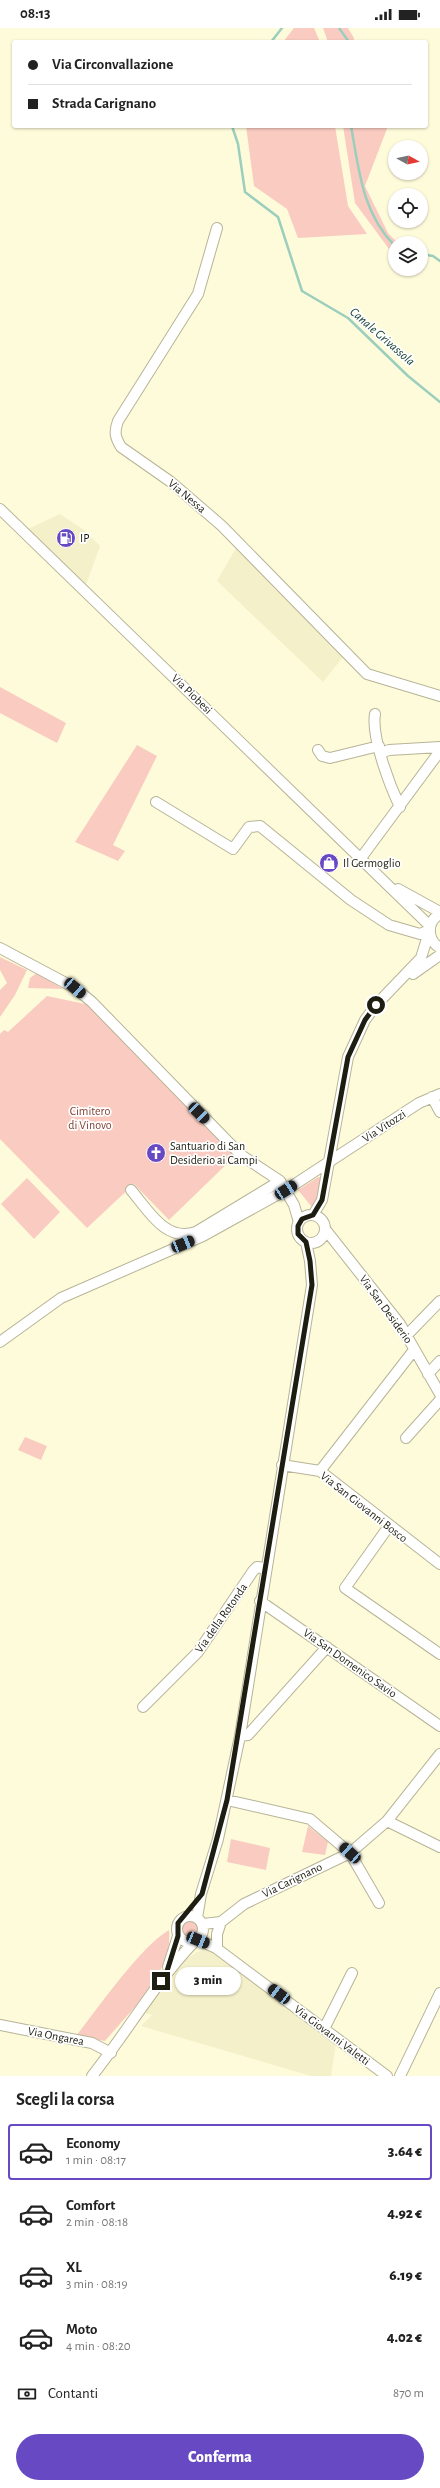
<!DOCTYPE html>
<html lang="it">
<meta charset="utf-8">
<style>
:root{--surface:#fff;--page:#f6f6f6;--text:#222;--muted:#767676;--line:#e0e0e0;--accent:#674ac3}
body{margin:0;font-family:"Alegreya Sans",sans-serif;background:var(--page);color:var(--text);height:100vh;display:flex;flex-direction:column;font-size:15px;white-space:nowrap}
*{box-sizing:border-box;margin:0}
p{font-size:13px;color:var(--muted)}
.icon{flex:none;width:22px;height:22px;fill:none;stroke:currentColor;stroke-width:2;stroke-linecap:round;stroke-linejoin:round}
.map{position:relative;height:2048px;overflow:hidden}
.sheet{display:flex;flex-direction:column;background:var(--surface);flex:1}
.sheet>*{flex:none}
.top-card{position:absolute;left:12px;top:12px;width:416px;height:88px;border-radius:4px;box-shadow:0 1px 3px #0004;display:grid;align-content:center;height:88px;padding:0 16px;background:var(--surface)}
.needle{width:26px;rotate:98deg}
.fabs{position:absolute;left:388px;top:112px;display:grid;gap:8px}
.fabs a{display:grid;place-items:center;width:40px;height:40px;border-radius:50%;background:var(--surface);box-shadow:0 1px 3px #0004;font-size:20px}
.end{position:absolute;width:18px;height:18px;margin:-9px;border:5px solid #1e1d11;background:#fff;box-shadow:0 0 0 2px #fff}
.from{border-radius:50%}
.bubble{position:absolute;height:28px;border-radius:14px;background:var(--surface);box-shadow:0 1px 3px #0004;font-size:13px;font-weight:800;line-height:28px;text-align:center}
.car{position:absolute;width:12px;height:24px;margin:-12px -6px;border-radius:5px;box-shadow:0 0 3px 1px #0007;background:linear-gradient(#222 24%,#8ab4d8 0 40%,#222 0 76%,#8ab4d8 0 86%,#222 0)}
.top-card b{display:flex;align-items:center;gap:14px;height:38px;font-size:15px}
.top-card b+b{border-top:1px solid var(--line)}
.top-card i{width:10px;height:10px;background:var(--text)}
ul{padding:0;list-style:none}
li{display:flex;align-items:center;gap:12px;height:56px;margin:0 8px 6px;padding:0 8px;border:2px solid transparent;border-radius:4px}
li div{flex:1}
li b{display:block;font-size:15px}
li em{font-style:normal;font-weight:800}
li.selected{border-color:var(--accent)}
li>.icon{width:36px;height:36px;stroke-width:1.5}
h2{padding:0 16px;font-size:18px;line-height:48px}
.pay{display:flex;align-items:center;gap:10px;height:44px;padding:0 16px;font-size:15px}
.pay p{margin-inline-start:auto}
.action{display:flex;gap:8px;margin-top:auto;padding:8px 16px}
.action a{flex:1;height:46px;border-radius:24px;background:var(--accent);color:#fff;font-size:16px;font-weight:800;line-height:46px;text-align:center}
.status{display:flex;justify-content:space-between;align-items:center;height:28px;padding:0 20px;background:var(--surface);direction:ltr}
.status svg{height:11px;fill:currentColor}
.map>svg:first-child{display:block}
</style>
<div class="status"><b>08:13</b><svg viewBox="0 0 49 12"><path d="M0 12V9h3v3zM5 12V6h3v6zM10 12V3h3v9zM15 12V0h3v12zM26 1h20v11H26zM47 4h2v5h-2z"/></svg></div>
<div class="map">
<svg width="440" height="2048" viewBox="0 0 440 2048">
<rect width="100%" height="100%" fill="#fefbdb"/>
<path fill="#f4f0c9" d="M60,486L84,502L100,518L86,557L28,501Z
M237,518L343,629L323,654L217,553Z
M211,1923L336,2016L331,2048H311L141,1998L152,1987L145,1985L179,1936L197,1924Z"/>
<path fill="#faccc1" d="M294,0H314L320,14H283Z
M323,0H348L354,10V14H328Z
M246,98H335L348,178L367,206L298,210L287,181L254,158Z
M343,98H388L365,158L388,205L398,215H395V223L389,221L355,175Z
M0,659L66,695L57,715L0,685Z
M137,717L157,728L113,817L125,823L118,833L75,814Z
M0,929L27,942L15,967L0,989V962L7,955L0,942Z
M37,945L63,961L28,960L30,950Z
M47,968L90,977L235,1128L169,1192L134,1156L87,1200L0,1111V1006L4,1002L8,1004Z
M318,1149H323L315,1183L298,1162Z
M27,1150L60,1184L34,1211L1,1176Z
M25,1409L47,1418L41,1432L18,1422Z
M308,1798L328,1814L325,1827L302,1824Z
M231,1811L270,1820L266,1842L227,1834Z
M181 1902a9 9 0 1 1 18 0a9 9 0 1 1-18 0Z
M169,1902C174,1944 130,1983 105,2013L76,2008C98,1980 141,1918 169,1902Z"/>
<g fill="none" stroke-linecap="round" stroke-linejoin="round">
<path stroke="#9bcebd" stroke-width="2.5" d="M339,0L349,14
M271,14L282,0
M232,98L238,116L245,164L278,189L302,263L348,290L408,348L440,374
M351,98C359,142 362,185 395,218
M421,226L433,228L440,233"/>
<defs>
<path id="minor" d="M217,200L198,266L118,393C114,404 115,409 121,419L171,454L222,498L367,646L440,668
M0,481L430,898
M375,686C371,709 390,758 400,779
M318,722L322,728L330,730L379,718
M381,725L389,722L440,719
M156,774L233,821L249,799L260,798L351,872L389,897L420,906L430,902
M361,830L440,723
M398,861L440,884
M440,886C426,894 427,912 440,920
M0,920L75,960L92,974L241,1127L280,1153L294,1177L299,1194
M413,946L440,927
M432,1069L440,1084
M131,1162C148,1182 166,1215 196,1204L280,1153
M297 1201a14 14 0 1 1 28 0a14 14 0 1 1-28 0Z
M313,1187L322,1172L348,1029L365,992L376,977L421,930L429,904
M325,1201L400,1296L440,1366
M406,1308L440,1273
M0,1314L61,1270L203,1208L286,1162L419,1075L440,1066
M428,1346L440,1333
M406,1410L440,1372
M282,1437L320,1443L440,1536
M320,1443L414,1322
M389,1498L345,1560L440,1626
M260,1573L440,1698
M143,1679L198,1624L253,1543L257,1539L265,1540
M240,1708L248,1707L327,1619
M227,1772L310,1791L350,1825L379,1875
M387,1793L440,1819
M177 1901a13 13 0 1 1 26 0a13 13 0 1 1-26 0Z
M197,1890L201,1866L218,1811L240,1708L312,1257L310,1233L306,1214
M203,1896L221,1894L244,1876L350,1825L387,1793L440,1726
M198,1912L216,1920L387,2048
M217,1919V1906L221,1894
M168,1939L178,1908
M0,1997L92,2015L111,2025
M324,2001L352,1945
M92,2048C127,2004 155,1955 194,1914
M400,2048L440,1965"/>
</defs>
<use href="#minor" stroke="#b7b497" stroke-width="12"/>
<use href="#minor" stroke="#fff" stroke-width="10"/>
</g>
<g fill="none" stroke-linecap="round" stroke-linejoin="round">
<path stroke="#1e1d11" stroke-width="5" d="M161,1953L167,1943L178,1908V1895L202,1866L227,1772L312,1257L310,1233L306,1214L298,1206V1198L302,1191L313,1187L322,1172L348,1029L365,992L376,977"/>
</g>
<defs>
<symbol id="fuel-disc" viewBox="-11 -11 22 22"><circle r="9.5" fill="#674ac3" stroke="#fff"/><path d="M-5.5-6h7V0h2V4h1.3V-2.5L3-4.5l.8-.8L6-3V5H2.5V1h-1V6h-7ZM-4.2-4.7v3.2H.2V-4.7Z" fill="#fff"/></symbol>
<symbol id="shop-disc" viewBox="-11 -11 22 22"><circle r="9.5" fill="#674ac3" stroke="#fff"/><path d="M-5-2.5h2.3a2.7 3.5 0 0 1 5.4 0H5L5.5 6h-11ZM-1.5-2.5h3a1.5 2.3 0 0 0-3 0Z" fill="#fff"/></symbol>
<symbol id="church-disc" viewBox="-11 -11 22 22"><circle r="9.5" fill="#674ac3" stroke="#fff"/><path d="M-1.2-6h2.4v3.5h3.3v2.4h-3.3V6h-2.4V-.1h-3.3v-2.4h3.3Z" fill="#fff"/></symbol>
</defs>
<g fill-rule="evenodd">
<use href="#fuel-disc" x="55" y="499" width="22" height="22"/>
<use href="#shop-disc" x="318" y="824" width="22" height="22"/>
<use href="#church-disc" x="145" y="1114" width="22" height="22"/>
</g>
<g text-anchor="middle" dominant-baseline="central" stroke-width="3.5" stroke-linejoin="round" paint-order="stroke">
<g font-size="12" fill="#1e1d11" stroke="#fff">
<text transform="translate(187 468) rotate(40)">Via Nessa</text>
<text transform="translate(192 666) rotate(44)">Via Piobesi</text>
<text transform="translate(384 1098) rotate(-33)">Via Vitozzi</text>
<text transform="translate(386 1281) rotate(54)">Via San Desiderio</text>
<text transform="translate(364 1479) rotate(38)">Via San Giovanni Bosco</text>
<text transform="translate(221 1590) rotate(-55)">Via della Rotonda</text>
<text transform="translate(350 1635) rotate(35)">Via San Domenico Savio</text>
<text transform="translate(292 1852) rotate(-26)">Via Carignano</text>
<text transform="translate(332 2007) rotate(37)">Via Giovanni Valetti</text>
<text transform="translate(56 2008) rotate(11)">Via Ongarea</text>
</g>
<g font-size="12" fill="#1e1d11" stroke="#fff" text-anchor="start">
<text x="80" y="510">IP</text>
<text x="343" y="835">Il Germoglio</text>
<text x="170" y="1118">Santuario di San<tspan x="170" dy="14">Desiderio ai Campi</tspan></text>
</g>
<g font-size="12" fill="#7f4134" stroke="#fff">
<text x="90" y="1083">Cimitero<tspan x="90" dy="14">di Vinovo</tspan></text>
</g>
<g font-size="13" font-style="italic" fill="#154135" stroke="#fff">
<text transform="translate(382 309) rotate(41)">Canale Grivassola</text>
</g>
</g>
</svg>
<div class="fabs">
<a><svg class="needle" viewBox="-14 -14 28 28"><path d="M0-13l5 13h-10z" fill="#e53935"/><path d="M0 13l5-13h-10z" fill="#767676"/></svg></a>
<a><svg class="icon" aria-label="locate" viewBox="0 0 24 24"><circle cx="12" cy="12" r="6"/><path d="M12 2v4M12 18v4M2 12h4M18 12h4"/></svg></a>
<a><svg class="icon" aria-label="layers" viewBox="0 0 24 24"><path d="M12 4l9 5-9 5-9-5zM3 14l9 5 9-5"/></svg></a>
</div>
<i class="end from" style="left:376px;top:977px"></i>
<i class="end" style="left:161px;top:1953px"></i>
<div class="bubble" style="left:175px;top:1939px;width:66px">3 min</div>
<i class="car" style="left:75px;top:960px;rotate:131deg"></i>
<i class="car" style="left:199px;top:1085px;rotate:135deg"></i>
<i class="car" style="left:286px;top:1162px;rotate:57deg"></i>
<i class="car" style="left:183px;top:1216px;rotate:68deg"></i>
<i class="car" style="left:350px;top:1825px;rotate:312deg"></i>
<i class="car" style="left:198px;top:1912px;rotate:112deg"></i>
<i class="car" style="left:279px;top:1966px;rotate:307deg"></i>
<div class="top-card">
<b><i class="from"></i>Via Circonvallazione</b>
<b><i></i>Strada Carignano</b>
</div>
</div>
<section class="sheet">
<h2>Scegli la corsa</h2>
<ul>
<li class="selected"><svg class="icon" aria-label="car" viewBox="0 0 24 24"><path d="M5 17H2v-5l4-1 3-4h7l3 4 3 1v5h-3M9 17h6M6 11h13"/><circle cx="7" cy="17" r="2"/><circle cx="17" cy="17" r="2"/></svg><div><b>Economy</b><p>1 min · 08:17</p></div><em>3.64 €</em></li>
<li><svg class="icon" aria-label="car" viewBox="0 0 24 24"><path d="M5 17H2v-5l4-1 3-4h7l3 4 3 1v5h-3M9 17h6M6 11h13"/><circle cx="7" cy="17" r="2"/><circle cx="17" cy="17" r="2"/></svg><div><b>Comfort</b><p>2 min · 08:18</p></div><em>4.92 €</em></li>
<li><svg class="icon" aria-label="car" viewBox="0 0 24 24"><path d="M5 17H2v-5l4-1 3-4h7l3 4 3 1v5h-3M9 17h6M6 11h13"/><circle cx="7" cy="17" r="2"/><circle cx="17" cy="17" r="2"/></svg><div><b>XL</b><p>3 min · 08:19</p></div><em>6.19 €</em></li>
<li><svg class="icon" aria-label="car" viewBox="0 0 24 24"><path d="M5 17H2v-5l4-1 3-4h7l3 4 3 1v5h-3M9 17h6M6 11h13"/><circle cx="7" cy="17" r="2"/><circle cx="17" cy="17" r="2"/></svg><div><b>Moto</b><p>4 min · 08:20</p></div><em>4.02 €</em></li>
</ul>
<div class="pay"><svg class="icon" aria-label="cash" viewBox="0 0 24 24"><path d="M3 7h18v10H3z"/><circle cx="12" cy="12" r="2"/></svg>Contanti<p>870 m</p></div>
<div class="action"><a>Conferma</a></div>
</section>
